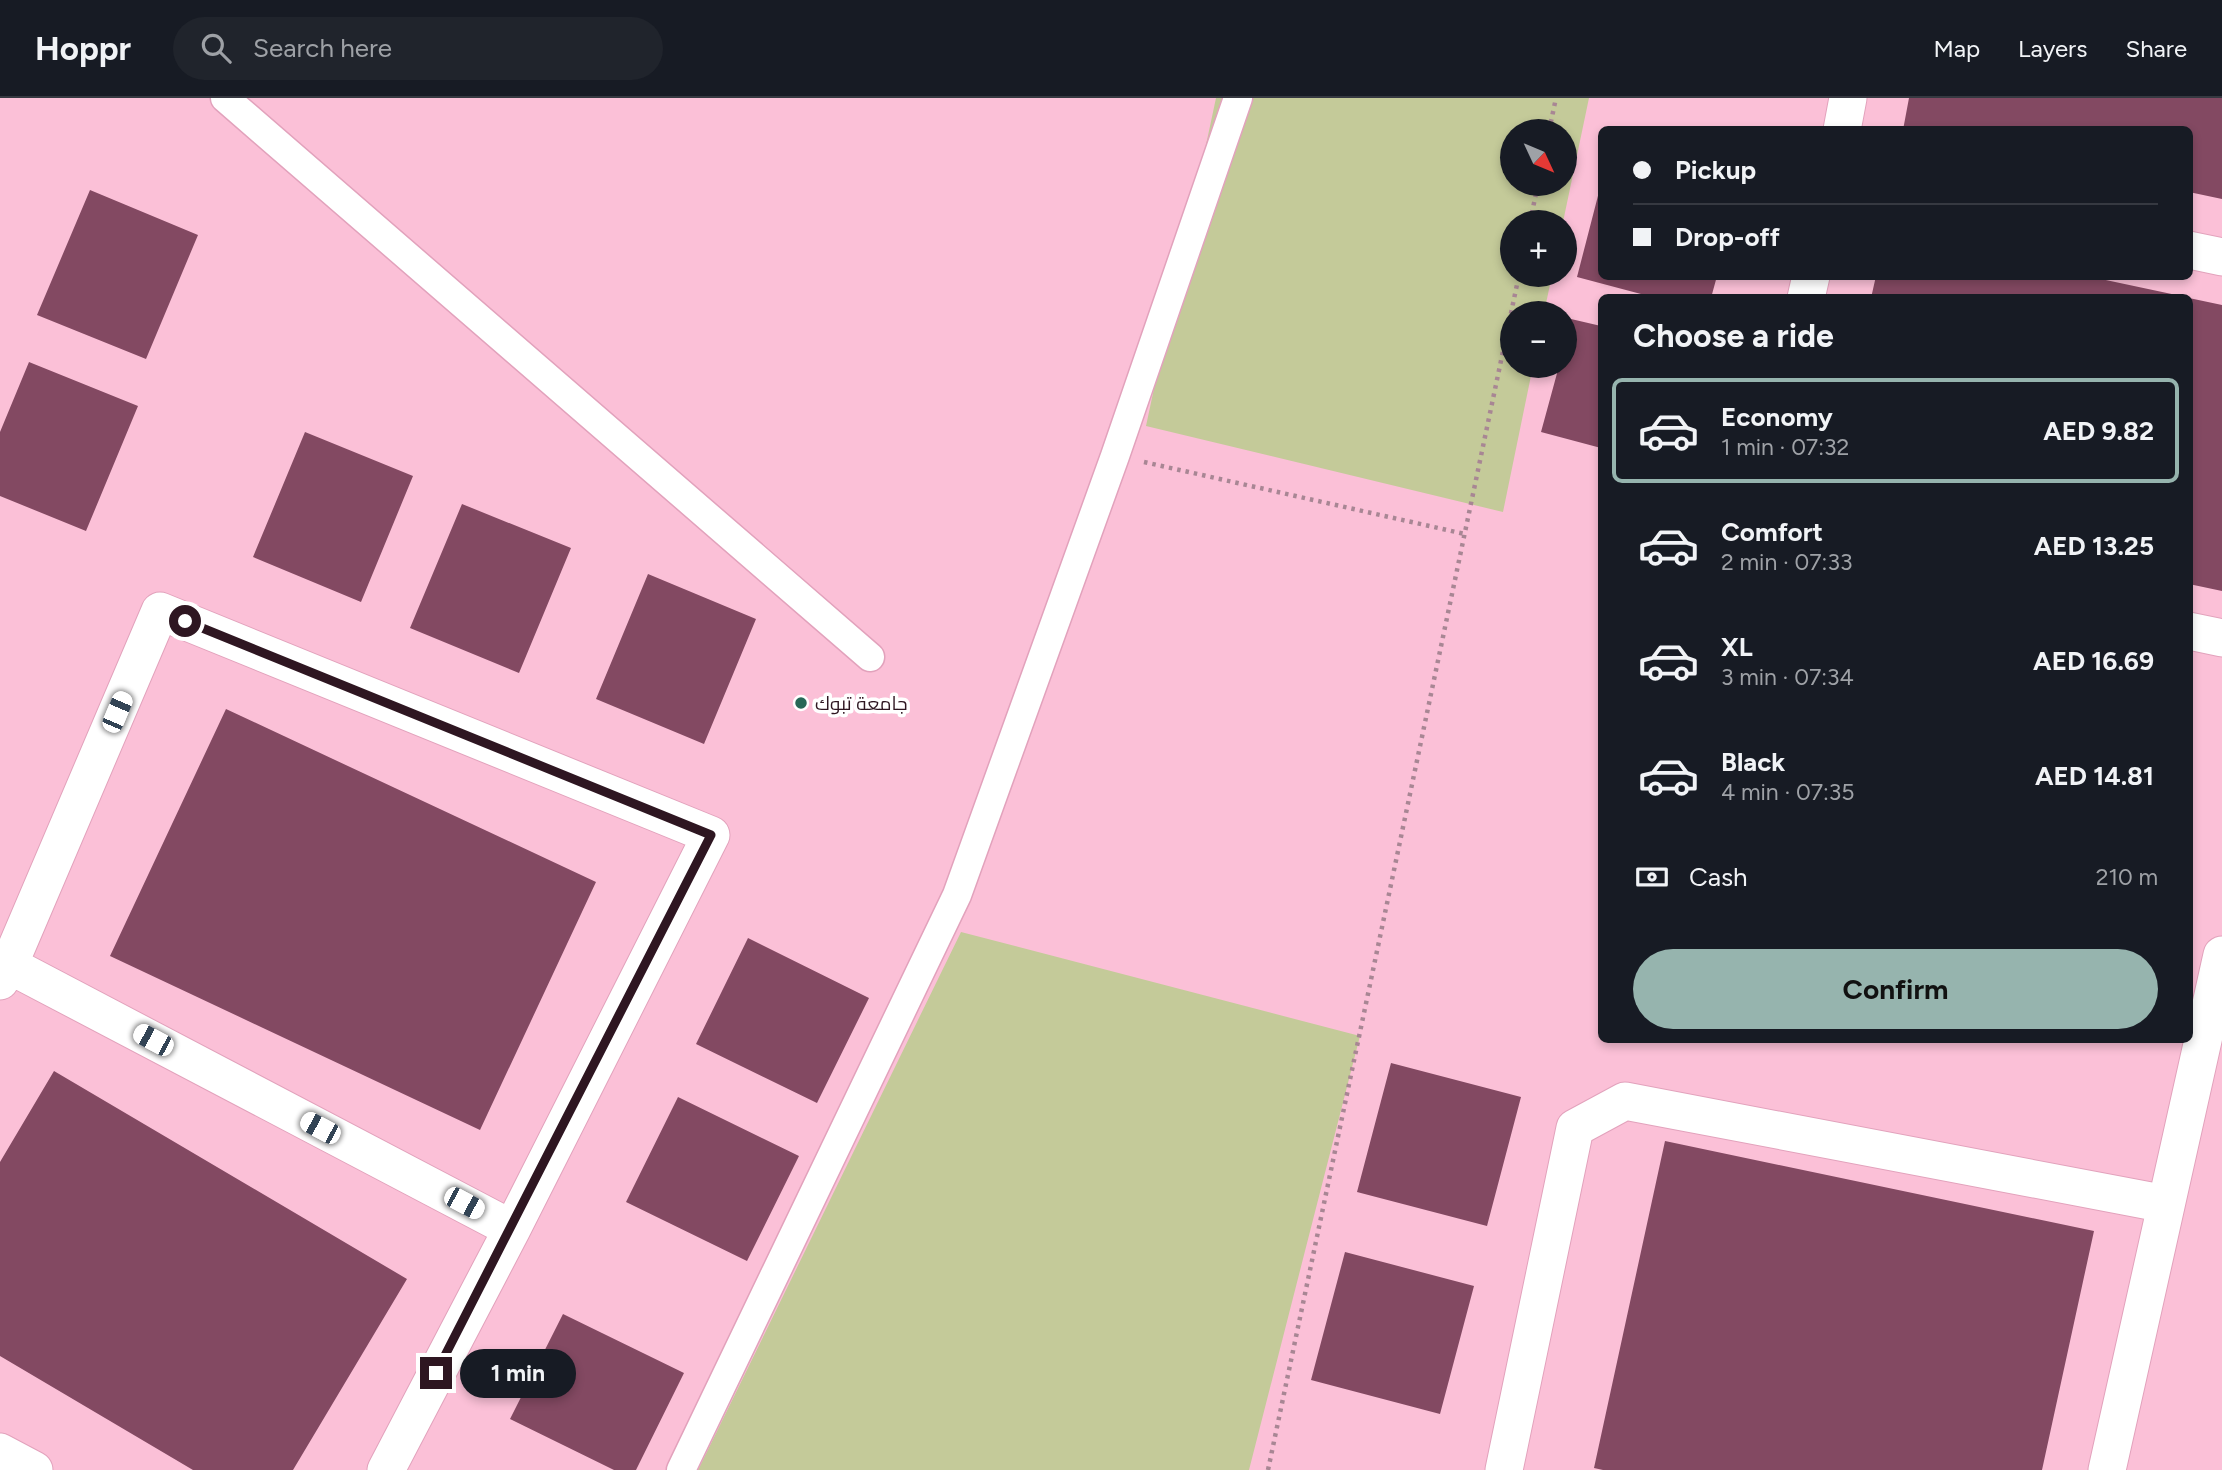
<!DOCTYPE html>
<meta charset="utf-8">
<style>
:root{--surface:#171b24;--page:#20242c;--text:#f1f3f6;--muted:#9ea1a6;--line:#363941;--accent:#96b4ae}
body{margin:0;font-family:Figtree,Cairo,sans-serif;background:var(--page);color:var(--text);height:100vh;display:flex;flex-direction:column;font-size:26px;white-space:nowrap}
*{box-sizing:border-box;margin:0}
p{font-size:23px;color:var(--muted)}
.icon{flex:none;width:38px;height:38px;fill:none;stroke:currentColor;stroke-width:2;stroke-linecap:round;stroke-linejoin:round}
.map{position:relative;flex:1;overflow:hidden}
.panel{position:absolute;left:1598px;top:196px;width:595px;height:749px;display:flex;flex-direction:column;background:var(--surface);border-radius:10px;box-shadow:0 4px 10px #0003}
.panel>*{flex:none}
.banner{position:absolute;left:1598px;top:28px;width:595px;height:154px;border-radius:10px;box-shadow:0 4px 10px #0003;display:grid;align-content:center;height:154px;padding:0 35px;background:var(--surface)}
.needle{width:46px;rotate:134deg}
.controls{position:absolute;left:1500px;top:21px;display:grid;gap:14px}
.controls a{display:grid;place-items:center;width:77px;height:77px;border-radius:50%;background:var(--surface);box-shadow:0 4px 10px #0003;font-size:35px}
.end{position:absolute;width:32px;height:32px;margin:-16px;border:9px solid #2e1621;background:#fff;box-shadow:0 0 0 4px #fff}
.from{border-radius:50%}
.bubble{position:absolute;height:49px;border-radius:24px;background:var(--surface);box-shadow:0 4px 10px #0003;font-size:23px;font-weight:700;line-height:49px;text-align:center}
.car{position:absolute;width:21px;height:42px;margin:-21px -10px;border-radius:9px;box-shadow:0 0 5px 2px #0007;background:linear-gradient(#fff 24%,#345 0 40%,#fff 0 76%,#345 0 86%,#fff 0)}
.banner b{display:flex;align-items:center;gap:24px;height:66px;font-size:26px}
.banner b+b{border-top:2px solid var(--line)}
.banner i{width:18px;height:18px;background:var(--text)}
ul{padding:0;list-style:none}
li{display:flex;align-items:center;gap:21px;height:105px;margin:0 14px 10px;padding:0 21px;border:4px solid transparent;border-radius:10px}
li div{flex:1}
li b{display:block;font-size:26px}
li em{font-style:normal;font-weight:700}
li.on{border-color:var(--accent)}
li>.icon{width:63px;height:63px;stroke-width:1.5}
h2{padding:0 35px;font-size:32px;line-height:84px}
.pay{display:flex;align-items:center;gap:18px;height:77px;padding:0 35px;font-size:26px}
.pay p{margin-inline-start:auto}
.action{display:flex;gap:14px;margin-top:auto;padding:14px 35px}
.action a{flex:1;height:80px;border-radius:42px;background:var(--accent);color:#111;font-size:28px;font-weight:700;line-height:80px;text-align:center}
header{display:flex;align-items:center;gap:42px;box-sizing:border-box;height:98px;padding:0 35px;background:var(--surface);border-bottom:2px solid var(--line)}
header strong{font-size:33px}
nav{display:flex;gap:38px;margin-inline-start:auto;font-size:24px}
.search{width:490px;height:63px;background:var(--page);display:flex;align-items:center;gap:18px;box-sizing:border-box;padding:0 24px;border-radius:38px;color:var(--muted);font-size:26px}
.map>svg:first-child{display:block}
</style>
<header>
<strong>Hoppr</strong>
<div class="search"><svg class="icon" aria-label="search" viewBox="0 0 24 24"><circle cx="10" cy="10" r="6"/><path d="M15 15l6 6"/></svg>Search here</div>
<nav><a>Map</a><a>Layers</a><a>Share</a></nav>
</header>
<div class="map">
<svg width="2222" height="1372" viewBox="0 0 2222 1372">
<rect width="100%" height="100%" fill="#fcd3e3"/>
<path fill="#fbc0d7" fill-rule="evenodd" d="M0,0H2222V1372H0ZM1601,32H2189V178H1601ZM1512,33H1564V86H1512ZM1512,124H1564V177H1512ZM1601,200H2189V942H1601ZM1512,215H1564V268H1512Z"/>
<path fill="#c4ca99" fill-rule="evenodd" d="M1216,0H1589L1563,124H1512V177H1552L1544,215H1512V268H1533L1503,414L1146,328ZM1512,33H1564V86H1512Z
M961,834L1360,938L1249,1372H698Z"/>
<path fill="#834962" d="M1909,0H2222V101L2189,94V32H1903Z
M1600,90L1601,178H1717L1711,200H1656L1577,179Z
M90,92L198,137L146,261L37,217Z
M1876,178H2087L2181,198L1871,200Z
M2189,200L2222,207V493L2189,486Z
M1571,221L1601,228V350L1541,334L1559,268H1564V245Z
M29,264L138,308L86,433L0,398V334Z
M305,334L413,378L361,504L253,459Z
M462,406L571,450L519,575L410,530Z
M648,476L756,521L704,646L596,601Z
M226,611L596,784L480,1032L110,858Z
M748,840L869,900L817,1005L696,946Z
M1391,965L1521,999L1487,1128L1357,1094Z
M54,973L407,1181L293,1372H193L0,1258V1064Z
M678,999L799,1058L747,1163L626,1104Z
M1665,1043L2094,1133L2042,1372H1603L1594,1370Z
M1345,1154L1474,1188L1440,1316L1311,1282Z
M563,1216L684,1275L636,1372H614L510,1321Z"/>
<g fill="none" stroke-linecap="round" stroke-linejoin="round">
<defs>
<path id="pedestrian" d="M225,0L870,559
M681,1372L957,797L1115,358L1238,0"/>
<path id="minor" d="M1842,32L1848,0
M2189,152L2222,159
M1806,200L1811,178
M2189,533L2222,540
M9,867L512,1131
M0,883L9,867L160,513L711,737L512,1131L386,1372
M0,1354L34,1372
M1504,1372L1575,1030L1625,1003L2166,1106
M2107,1372L2222,857"/>
</defs>
<use href="#pedestrian" stroke="#e2a2bc" stroke-width="31"/>
<use href="#minor" stroke="#e2a2bc" stroke-width="39"/>
<path stroke="#a88694" stroke-width="4.5" stroke-dasharray="3.5 5" stroke-linecap="butt" d="M1549,33L1556,0
M1530,124L1538,86
M1144,364L1465,436
M1268,1372L1519,177"/>
<use href="#pedestrian" stroke="#fff" stroke-width="28"/>
<use href="#minor" stroke="#fff" stroke-width="37"/>
</g>
<g fill="none" stroke-linecap="round" stroke-linejoin="round">
<path stroke="#2e1621" stroke-width="9" d="M185,523L711,737L436,1275"/>
</g>
<circle fill="#276857" stroke="#fff" stroke-width="2.5" cx="801" cy="605" r="7"/>
<g text-anchor="middle" dominant-baseline="central" stroke-width="7" stroke-linejoin="round" paint-order="stroke">
<g font-size="19" fill="#2e1621" stroke="#fff" text-anchor="start">
<text x="815" y="605">جامعة تبوك</text>
</g>
</g>
</svg>
<div class="controls">
<a><svg class="needle" viewBox="-14 -14 28 28"><path d="M0-13l5 13h-10z" fill="#e53935"/><path d="M0 13l5-13h-10z" fill="#9ea1a6"/></svg></a>
<a>+</a>
<a>−</a>
</div>
<i class="end from" style="left:185px;top:523px"></i>
<i class="end" style="left:436px;top:1275px"></i>
<div class="bubble" style="left:460px;top:1251px;width:116px">1 min</div>
<i class="car" style="left:117px;top:614px;rotate:23deg"></i>
<i class="car" style="left:153px;top:942px;rotate:298deg"></i>
<i class="car" style="left:320px;top:1030px;rotate:298deg"></i>
<i class="car" style="left:464px;top:1105px;rotate:118deg"></i>
<div class="banner">
<b><i class="from"></i>Pickup</b>
<b><i></i>Drop-off</b>
</div>
<section class="panel">
<h2>Choose a ride</h2>
<ul>
<li class="on"><svg class="icon" aria-label="car" viewBox="0 0 24 24"><path d="M5 17H2v-5l4-1 3-4h7l3 4 3 1v5h-3M9 17h6M6 11h13"/><circle cx="7" cy="17" r="2"/><circle cx="17" cy="17" r="2"/></svg><div><b>Economy</b><p>1 min · 07:32</p></div><em>AED 9.82</em></li>
<li><svg class="icon" aria-label="car" viewBox="0 0 24 24"><path d="M5 17H2v-5l4-1 3-4h7l3 4 3 1v5h-3M9 17h6M6 11h13"/><circle cx="7" cy="17" r="2"/><circle cx="17" cy="17" r="2"/></svg><div><b>Comfort</b><p>2 min · 07:33</p></div><em>AED 13.25</em></li>
<li><svg class="icon" aria-label="car" viewBox="0 0 24 24"><path d="M5 17H2v-5l4-1 3-4h7l3 4 3 1v5h-3M9 17h6M6 11h13"/><circle cx="7" cy="17" r="2"/><circle cx="17" cy="17" r="2"/></svg><div><b>XL</b><p>3 min · 07:34</p></div><em>AED 16.69</em></li>
<li><svg class="icon" aria-label="car" viewBox="0 0 24 24"><path d="M5 17H2v-5l4-1 3-4h7l3 4 3 1v5h-3M9 17h6M6 11h13"/><circle cx="7" cy="17" r="2"/><circle cx="17" cy="17" r="2"/></svg><div><b>Black</b><p>4 min · 07:35</p></div><em>AED 14.81</em></li>
</ul>
<div class="pay"><svg class="icon" aria-label="cash" viewBox="0 0 24 24"><path d="M3 7h18v10H3z"/><circle cx="12" cy="12" r="2"/></svg>Cash<p>210 m</p></div>
<div class="action"><a>Confirm</a></div>
</section>
</div>
